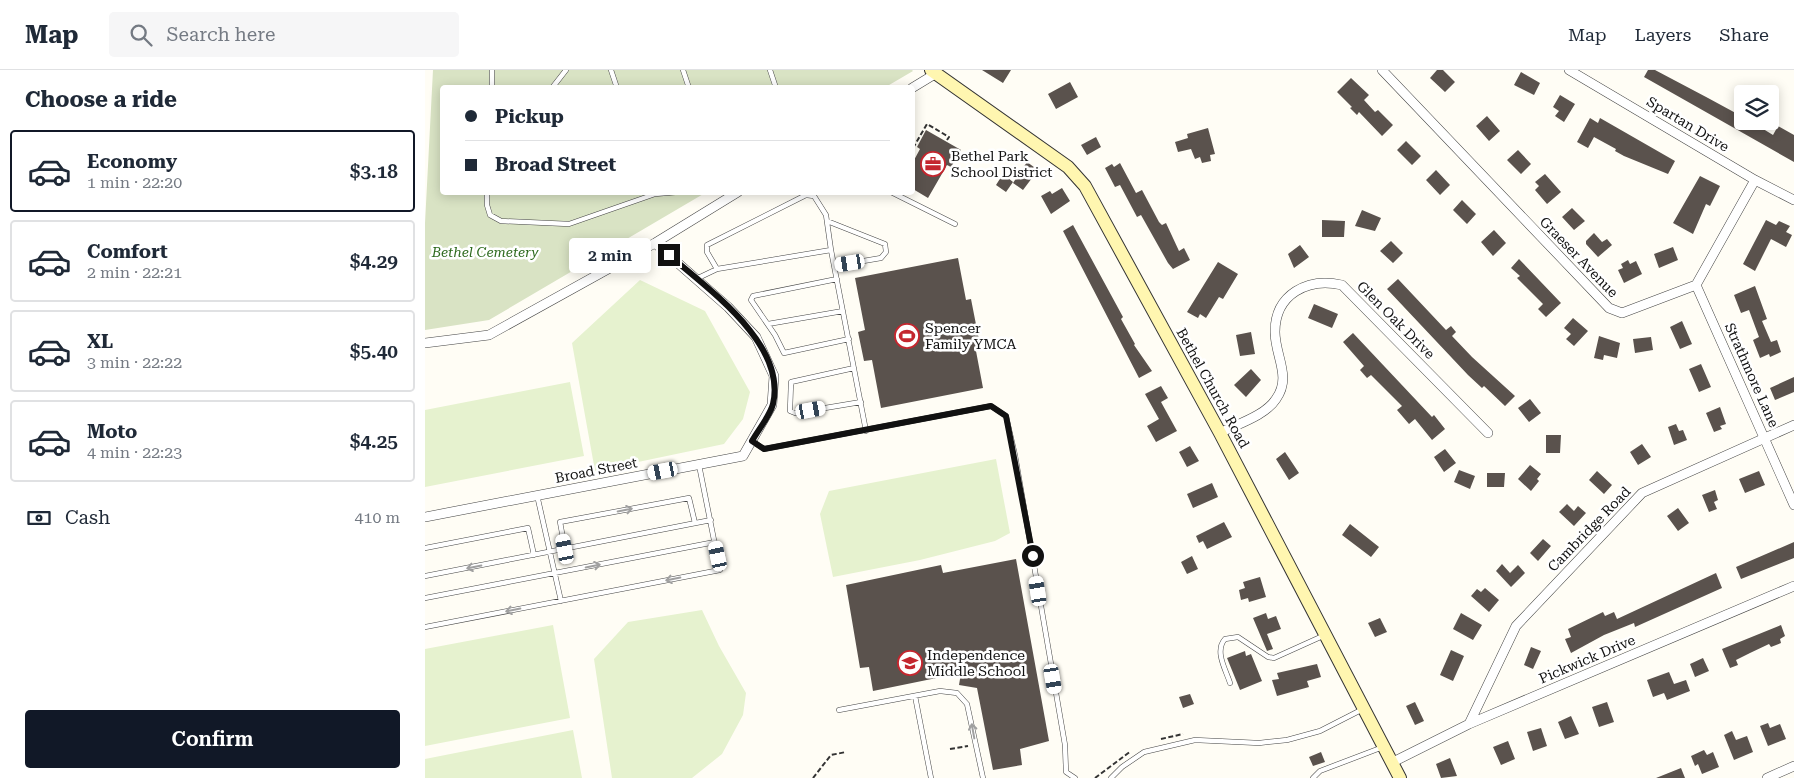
<!DOCTYPE html>
<meta charset="utf-8">
<style>
:root{--surface:#fff;--page:#f6f6f7;--text:#1f2937;--muted:#747a83;--line:#e0e1e3;--accent:#111827}
body{margin:0;font-family:"Roboto Serif",serif;background:var(--page);color:var(--text);height:100vh;display:flex;flex-direction:column;font-size:19px;white-space:nowrap}
*{box-sizing:border-box;margin:0}
p{font-size:16px;color:var(--muted)}
.icon{flex:none;width:28px;height:28px;fill:none;stroke:currentColor;stroke-width:2;stroke-linecap:round;stroke-linejoin:round}
.map{position:relative;flex:1;overflow:hidden}
.details{display:flex;flex-direction:column;background:var(--surface);width:425px}
.details>*{flex:none}
.guide{position:absolute;left:15px;top:15px;width:475px;height:110px;border-radius:5px;box-shadow:0 2px 12px #0003;display:grid;align-content:center;height:110px;padding:0 25px;background:var(--surface)}
.buttons{position:absolute;left:1309px;top:15px;display:grid;gap:10px}
.buttons a{display:grid;place-items:center;width:45px;height:45px;border-radius:5px;background:var(--surface);box-shadow:0 2px 12px #0003;font-size:25px}
.end{position:absolute;width:22px;height:22px;margin:-11px;border:6px solid #111;background:#fff;box-shadow:0 0 0 2px #fff}
.from{border-radius:50%}
.bubble{position:absolute;height:35px;border-radius:5px;background:var(--surface);box-shadow:0 2px 12px #0003;font-size:16px;font-weight:600;line-height:35px;text-align:center}
.car{position:absolute;width:15px;height:30px;margin:-15px -8px;border-radius:6px;box-shadow:0 0 4px 1px #0007;background:linear-gradient(#fff 24%,#345 0 40%,#fff 0 76%,#345 0 86%,#fff 0)}
.guide b{display:flex;align-items:center;gap:18px;height:48px;font-size:19px}
.guide b+b{border-top:1px solid var(--line)}
.guide i{width:12px;height:12px;background:var(--text)}
ul{padding:0;list-style:none}
li{display:flex;align-items:center;gap:15px;height:82px;margin:0 10px 8px;padding:0 15px;border:2px solid var(--line);border-radius:5px}
li div{flex:1}
li b{display:block;font-size:19px}
li em{font-style:normal;font-weight:600}
li.on{border-color:var(--accent)}
li>.icon{width:45px;height:45px;stroke-width:1.5}
h2{padding:0 25px;font-size:22px;line-height:60px}
.pay{display:flex;align-items:center;gap:12px;height:55px;padding:0 25px;font-size:19px}
.pay p{margin-inline-start:auto}
.cta{display:flex;gap:10px;margin-top:auto;padding:10px 25px}
.cta a{flex:1;height:58px;border-radius:5px;background:var(--accent);color:#fff;font-size:20px;font-weight:600;line-height:58px;text-align:center}
header{display:flex;align-items:center;gap:30px;box-sizing:border-box;height:70px;padding:0 25px;background:var(--surface);border-bottom:1px solid var(--line)}
header strong{font-size:24px}
nav{display:flex;gap:28px;margin-inline-start:auto;font-size:18px}
.search{width:350px;height:45px;background:var(--page);display:flex;align-items:center;gap:12px;box-sizing:border-box;padding:0 18px;border-radius:5px;color:var(--muted);font-size:19px}
main{display:flex;flex:1;min-height:0}
.map>svg:first-child{display:block}
</style>
<header>
<strong>Map</strong>
<div class="search"><svg class="icon" aria-label="search" viewBox="0 0 24 24"><circle cx="10" cy="10" r="6"/><path d="M15 15l6 6"/></svg>Search here</div>
<nav><a>Map</a><a>Layers</a><a>Share</a></nav>
</header>
<main>
<section class="details">
<h2>Choose a ride</h2>
<ul>
<li class="on"><svg class="icon" aria-label="car" viewBox="0 0 24 24"><path d="M5 17H2v-5l4-1 3-4h7l3 4 3 1v5h-3M9 17h6M6 11h13"/><circle cx="7" cy="17" r="2"/><circle cx="17" cy="17" r="2"/></svg><div><b>Economy</b><p>1 min · 22:20</p></div><em>$3.18</em></li>
<li><svg class="icon" aria-label="car" viewBox="0 0 24 24"><path d="M5 17H2v-5l4-1 3-4h7l3 4 3 1v5h-3M9 17h6M6 11h13"/><circle cx="7" cy="17" r="2"/><circle cx="17" cy="17" r="2"/></svg><div><b>Comfort</b><p>2 min · 22:21</p></div><em>$4.29</em></li>
<li><svg class="icon" aria-label="car" viewBox="0 0 24 24"><path d="M5 17H2v-5l4-1 3-4h7l3 4 3 1v5h-3M9 17h6M6 11h13"/><circle cx="7" cy="17" r="2"/><circle cx="17" cy="17" r="2"/></svg><div><b>XL</b><p>3 min · 22:22</p></div><em>$5.40</em></li>
<li><svg class="icon" aria-label="car" viewBox="0 0 24 24"><path d="M5 17H2v-5l4-1 3-4h7l3 4 3 1v5h-3M9 17h6M6 11h13"/><circle cx="7" cy="17" r="2"/><circle cx="17" cy="17" r="2"/></svg><div><b>Moto</b><p>4 min · 22:23</p></div><em>$4.25</em></li>
</ul>
<div class="pay"><svg class="icon" aria-label="cash" viewBox="0 0 24 24"><path d="M3 7h18v10H3z"/><circle cx="12" cy="12" r="2"/></svg>Cash<p>410 m</p></div>
<div class="cta"><a>Confirm</a></div>
</section>
<div class="map">
<svg width="1369" height="708" viewBox="0 0 1369 708">
<rect width="100%" height="100%" fill="#fffdf5"/>
<path fill="#d9e3c4" d="M8,0H487L488,1L459,18H18V122L280,123L64,250L0,260V153Z"/>
<path fill="#e6f2cf" d="M215,210L280,241L325,322L318,349L299,374L170,401L147,273Z
M145,312L159,386L0,417V340Z
M571,389L585,463L570,471L495,490L408,507L395,444L404,421Z
M277,540L294,576L321,623L318,645L297,684L267,708H187L169,589L203,552Z
M128,555L145,648L0,676V579Z
M148,660L157,708H0V689Z"/>
<path fill="#5a524d" d="M557,0H586L578,13Z
M1012,0H1018L1030,12L1020,22L1005,8Z
M1223,0H1230L1283,28L1318,47V51H1338L1335,57L1348,65L1353,56L1369,65V92L1219,7Z
M1096,2L1115,13L1109,25L1089,15Z
M926,8L944,25L939,30L950,42L953,40L968,55L957,66L934,42L932,45L925,38L927,37L912,22Z
M645,12L653,27L631,39L623,24Z
M1135,25L1150,34L1139,52L1130,46L1134,41L1128,37Z
M1062,46L1075,61L1064,71L1051,56Z
M1165,48L1173,53L1175,48L1250,91L1243,104L1199,86L1190,81L1191,79L1169,67L1163,78L1152,72Z
M783,58L790,84L785,85L786,91L777,93L775,87L770,89L766,79L753,82L750,72L763,68L762,64Z
M501,60L536,80L526,97L522,95L503,128L488,119V92L495,79L492,77Z
M671,67L676,77L662,85L656,75Z
M981,71L996,86L987,95L972,80Z
M1093,80L1106,94L1096,104L1082,90Z
M602,92L613,100L598,120L588,113Z
M695,93L711,123L717,120L734,152L737,155L741,153L754,181L759,178L765,190L748,199L743,193L716,145L712,147L695,115L690,117L680,98L687,94L689,97Z
M1011,100L1025,115L1015,125L1001,110Z
M578,104L588,112L581,122L571,115Z
M1120,104L1136,122L1122,134L1110,120L1114,116L1110,112Z
M1275,106L1295,116L1285,136L1281,134L1268,164L1248,153Z
M637,118L645,131L626,144L616,126L625,121L627,124Z
M1037,130L1051,144L1042,154L1028,140Z
M1147,138L1160,151L1149,160L1137,147Z
M937,140L956,148L950,161L930,156Z
M897,150L920,151L919,167H897Z
M1341,150L1351,155L1354,151L1365,156L1361,162L1367,165L1361,177L1346,169L1330,201L1318,194Z
M648,155L698,247L696,249L710,274L709,275L727,301L714,308L638,161Z
M1069,160L1081,173L1068,186L1056,172Z
M1169,163L1177,172L1182,169L1187,175L1173,187L1161,174V171Z
M966,171L978,183L968,193L955,181Z
M875,175L884,187L869,198L863,184Z
M1248,177L1253,190L1234,198L1229,184Z
M533,188L541,230L546,229L556,280L551,281L558,318L456,338L447,290L439,291L433,262L440,260L430,208Z
M1094,189L1136,233L1121,247L1113,239L1118,234L1092,208L1095,206L1086,198Z
M1203,190L1205,194L1211,191L1217,204L1199,213L1193,200L1198,198L1196,194Z
M793,192L813,204L798,229L794,227L781,248L775,244L773,248L762,242Z
M973,209L1021,260L1026,256L1031,262L1027,266L1047,287L1090,326L1080,336L1059,316L1057,318L1043,305L962,219Z
M1330,216L1342,249L1337,251L1346,272L1352,270L1356,282L1345,287L1344,284L1335,288L1328,270L1334,267L1324,240L1316,243L1309,225Z
M889,234L913,244L907,258L883,248Z
M1148,248L1163,261L1149,276L1141,269L1146,264L1139,258Z
M1257,251L1267,274L1255,279L1245,257Z
M826,262L830,284L815,286L811,265Z
M928,263L1007,347L1009,345L1020,359L1007,370L990,349L984,354L972,340L977,336L946,305L942,308L935,300L939,296L918,272Z
M1174,266L1195,273L1192,288L1179,285L1178,290L1169,288Z
M1226,267L1228,280L1210,283L1208,269Z
M1276,294L1286,317L1274,322L1264,299Z
M826,299L836,310L821,327L809,315Z
M1369,307V322L1350,330L1345,318Z
M736,316L743,328L736,332L752,361L731,372L722,356L734,349L720,324Z
M1105,329L1116,343L1104,352L1093,338Z
M1295,337L1301,354L1295,356L1297,359L1289,362L1281,343Z
M1251,354L1254,361L1258,360L1262,370L1249,375L1243,357Z
M1121,365H1136L1135,383H1121Z
M1217,374L1226,387L1213,395L1205,382Z
M765,376L774,391L762,397L754,382Z
M1020,379L1031,393L1019,402L1009,387Z
M860,382L874,403L864,410L851,389Z
M1105,395L1116,404L1112,409L1114,411L1106,421L1093,409Z
M1034,400L1050,406L1045,419L1029,412Z
M1172,401L1187,415L1179,424L1164,410Z
M1334,401L1340,415L1320,423L1314,409Z
M1062,403H1080L1079,417H1062Z
M787,413L793,427L768,438L762,424Z
M1290,420L1293,430L1289,432L1292,439L1284,442L1277,425Z
M1142,434L1149,441L1153,436L1161,443L1149,456L1134,442Z
M1253,438L1264,453L1253,461L1242,446Z
M799,452L807,467L782,479L778,471L774,473L771,466Z
M925,454L954,477L946,487L917,465Z
M1118,469L1126,476L1113,491L1105,483Z
M1369,472V488L1316,509L1311,497Z
M767,486L773,499L762,504L756,492Z
M591,489L624,671L595,679L597,695L568,700L552,618L534,615L536,603L448,621L444,597L435,598L421,515L516,495L518,503Z
M1077,494L1085,503L1093,495L1100,503L1086,517L1071,501Z
M1291,503L1297,518L1210,557L1209,553L1179,565L1146,583L1140,569L1146,567L1143,559L1178,542L1180,546L1189,542L1192,549Z
M835,507L841,527L824,532L823,528L816,530L814,520L820,518L818,512Z
M1060,518L1074,530L1064,542L1046,526L1052,519L1056,522Z
M841,543L843,549L851,546L856,559L842,564L848,579L842,581L828,548Z
M1036,543L1057,555L1048,570L1028,559Z
M955,548L962,562L950,567L943,553Z
M1356,555L1360,566L1355,569L1356,573L1346,577L1344,574L1325,583L1311,590L1313,595L1305,598L1297,579Z
M1106,577L1116,581L1108,599L1099,595Z
M1026,580L1039,586L1028,611L1015,605Z
M820,581L821,586L826,584L837,611L815,620L802,588Z
M1278,588L1284,601L1270,607L1265,594Z
M892,594L896,607L882,611L884,617L852,626L847,610L854,609L852,603Z
M1244,602L1249,614L1261,610L1265,621L1242,630L1239,623L1228,627L1222,610Z
M765,624L769,634L758,638L754,627Z
M990,632L999,651L990,655L981,636Z
M1182,632L1189,652L1174,657L1167,637Z
M1146,646L1154,664L1140,669L1133,652Z
M1343,653L1345,658L1355,654L1361,669L1343,676L1335,656Z
M1116,658L1122,676L1108,681L1102,662Z
M1307,661L1311,670L1322,666L1328,682L1309,690L1299,665Z
M1083,671L1090,689L1076,695L1068,677Z
M1279,680L1282,685L1288,682L1294,697L1277,704L1273,694L1270,696L1266,686Z
M896,682L900,692L888,696L884,687Z
M1025,688L1032,706L1016,708L1011,694Z
M1256,698L1260,708H1231Z"/>
<g fill="none" stroke-linecap="round" stroke-linejoin="round">
<defs>
<path id="lane" d="M186,0L192,18
M258,0L264,18
M345,0L351,18
M67,18V0
M127,18L141,0
M62,122V135L65,145L76,151L144,154L230,124L253,122
M466,122L530,154
M402,151L460,174L461,182L456,188L409,196
M292,199L282,182V175L381,125L389,126L401,145L406,180
M271,209L292,199L406,180L441,361
M412,209L328,226L326,230L350,265L359,283L424,269
M343,254L418,241
M429,298L366,312L365,341L370,343L436,332
M327,371L339,379L566,336L581,346L590,385L640,675L641,702L650,708
M112,425L136,531
M0,478L103,458L109,485
M140,479L135,452L264,428L270,453
M0,506L286,450
M0,528L290,472
M0,557L295,500L274,395
M805,613C801,600 789,581 800,569L813,567L843,587L849,588L900,565
M490,626L506,708
M414,640L515,621L532,623L542,634L558,708
M686,708L697,697L719,682L770,670L834,673L862,670L895,661L938,639
M888,708L895,701L958,677"/>
<path id="street" d="M957,0L1184,238L1197,243L1271,215L1330,110
M1144,0L1330,110L1369,130
M487,18L510,4
M1271,215L1369,435
M0,273L64,265L230,173L313,122
M795,363C812,354 840,346 851,329C867,307 850,286 850,262C850,224 883,207 917,215L1063,363
M0,447L318,386L347,335L349,306L331,267L303,237L230,173
M1044,654L1091,556L1217,423L1369,355
M968,692L1044,654L1369,516
M1342,708L1369,696"/>
<path id="secondary" d="M506,0L643,97L660,116L795,363L975,708"/>
</defs>
<use href="#lane" stroke="#444" stroke-width="5.5"/>
<use href="#street" stroke="#444" stroke-width="10"/>
<use href="#secondary" stroke="#333" stroke-width="14"/>
<path stroke="#333" stroke-width="2" stroke-dasharray="5 2.5" stroke-linecap="butt" d="M488,78L502,54L524,67L522,70
M736,669L758,664
M525,679L543,676
M388,708L406,685L421,682
M670,708L706,681"/>
<use href="#lane" stroke="#fff" stroke-width="4.5"/>
<use href="#street" stroke="#fff" stroke-width="9"/>
<use href="#secondary" stroke="#fff6b0" stroke-width="12"/>
</g>
<defs><path id="oneway-shaft" d="M-6 0H5M1.5-3L5.5 0L1.5 3" fill="none" stroke-width="1.6" stroke-linecap="round" stroke-linejoin="round" transform="scale(1.25)"/></defs>
<g stroke="#a0a0a0">
<use href="#oneway-shaft" transform="translate(200 440) rotate(-11)"/>
<use href="#oneway-shaft" transform="translate(168 496) rotate(-11)"/>
<use href="#oneway-shaft" transform="translate(49 497) rotate(169)"/>
<use href="#oneway-shaft" transform="translate(248 509) rotate(169)"/>
<use href="#oneway-shaft" transform="translate(88 540) rotate(169)"/>
<use href="#oneway-shaft" transform="translate(548 661) rotate(-100)"/>
</g>
<g fill="none" stroke-linecap="round" stroke-linejoin="round">
<path stroke="#111" stroke-width="6" d="M244,185C283,219 362,274 348,334C345,346 333,360 327,371L339,379L566,336L581,346L608,486"/>
</g>
<defs>
<symbol id="office-ring" viewBox="-11 -11 22 22"><circle r="9.5" fill="#fff" stroke="#c4262e" stroke-width="1.5"/><path d="M-6-3h4V-5.5h4V-3h4V5H-6ZM-1-4.5V-3h2v-1.5ZM-6 0V1H6V0Z" fill="#c4262e"/></symbol>
<symbol id="stadium-ring" viewBox="-11 -11 22 22"><circle r="9.5" fill="#fff" stroke="#c4262e" stroke-width="1.5"/><path d="M0-5a6.5 5 0 1 0 0 10a6.5 5 0 1 0 0-10ZM-3.5-1.8h7v3.6h-7Z" fill="#c4262e"/></symbol>
<symbol id="school-ring" viewBox="-11 -11 22 22"><circle r="9.5" fill="#fff" stroke="#c4262e" stroke-width="1.5"/><path d="M0-5L7-2L0 1L-7-2ZM-4 1L0 2.5L4 1V4Q0 6-4 4Z" fill="#c4262e"/></symbol>
</defs>
<g fill-rule="evenodd">
<use href="#office-ring" x="494" y="80" width="28" height="28"/>
<use href="#stadium-ring" x="468" y="252" width="28" height="28"/>
<use href="#school-ring" x="471" y="579" width="28" height="28"/>
</g>
<g text-anchor="middle" dominant-baseline="central" stroke-width="5" stroke-linejoin="round" paint-order="stroke">
<g font-size="14" fill="#111" stroke="#fff">
<text transform="translate(1263 54) rotate(31)">Spartan Drive</text>
<text transform="translate(1154 187) rotate(46)">Graeser Avenue</text>
<text transform="translate(971 250) rotate(45)">Glen Oak Drive</text>
<text transform="translate(1327 305) rotate(66)">Strathmore Lane</text>
<text transform="translate(788 318) rotate(61)">Bethel Church Road</text>
<text transform="translate(171 400) rotate(-11)">Broad Street</text>
<text transform="translate(1164 459) rotate(-46)">Cambridge Road</text>
<text transform="translate(1162 589) rotate(-23)">Pickwick Drive</text>
</g>
<g font-size="14" fill="#111" stroke="#fff" text-anchor="start">
<text x="526" y="86">Bethel Park<tspan x="526" dy="16">School District</tspan></text>
<text x="500" y="258">Spencer<tspan x="500" dy="16">Family YMCA</tspan></text>
<text x="502" y="585">Independence<tspan x="502" dy="16">Middle School</tspan></text>
</g>
<g font-size="14" font-style="italic" fill="#2f6b1f" stroke="#fff">
<text x="60" y="182">Bethel Cemetery</text>
</g>
</g>
</svg>
<div class="buttons">
<a><svg class="icon" aria-label="layers" viewBox="0 0 24 24"><path d="M12 4l9 5-9 5-9-5zM3 14l9 5 9-5"/></svg></a>
</div>
<i class="end from" style="left:608px;top:486px"></i>
<i class="end" style="left:244px;top:185px"></i>
<div class="bubble" style="left:144px;top:168px;width:82px">2 min</div>
<i class="car" style="left:425px;top:193px;rotate:261deg"></i>
<i class="car" style="left:386px;top:340px;rotate:80deg"></i>
<i class="car" style="left:238px;top:401px;rotate:259deg"></i>
<i class="car" style="left:140px;top:479px;rotate:349deg"></i>
<i class="car" style="left:293px;top:486px;rotate:348deg"></i>
<i class="car" style="left:613px;top:521px;rotate:351deg"></i>
<i class="car" style="left:628px;top:609px;rotate:170deg"></i>
<div class="guide">
<b><i class="from"></i>Pickup</b>
<b><i></i>Broad Street</b>
</div>
</div>
</main>
